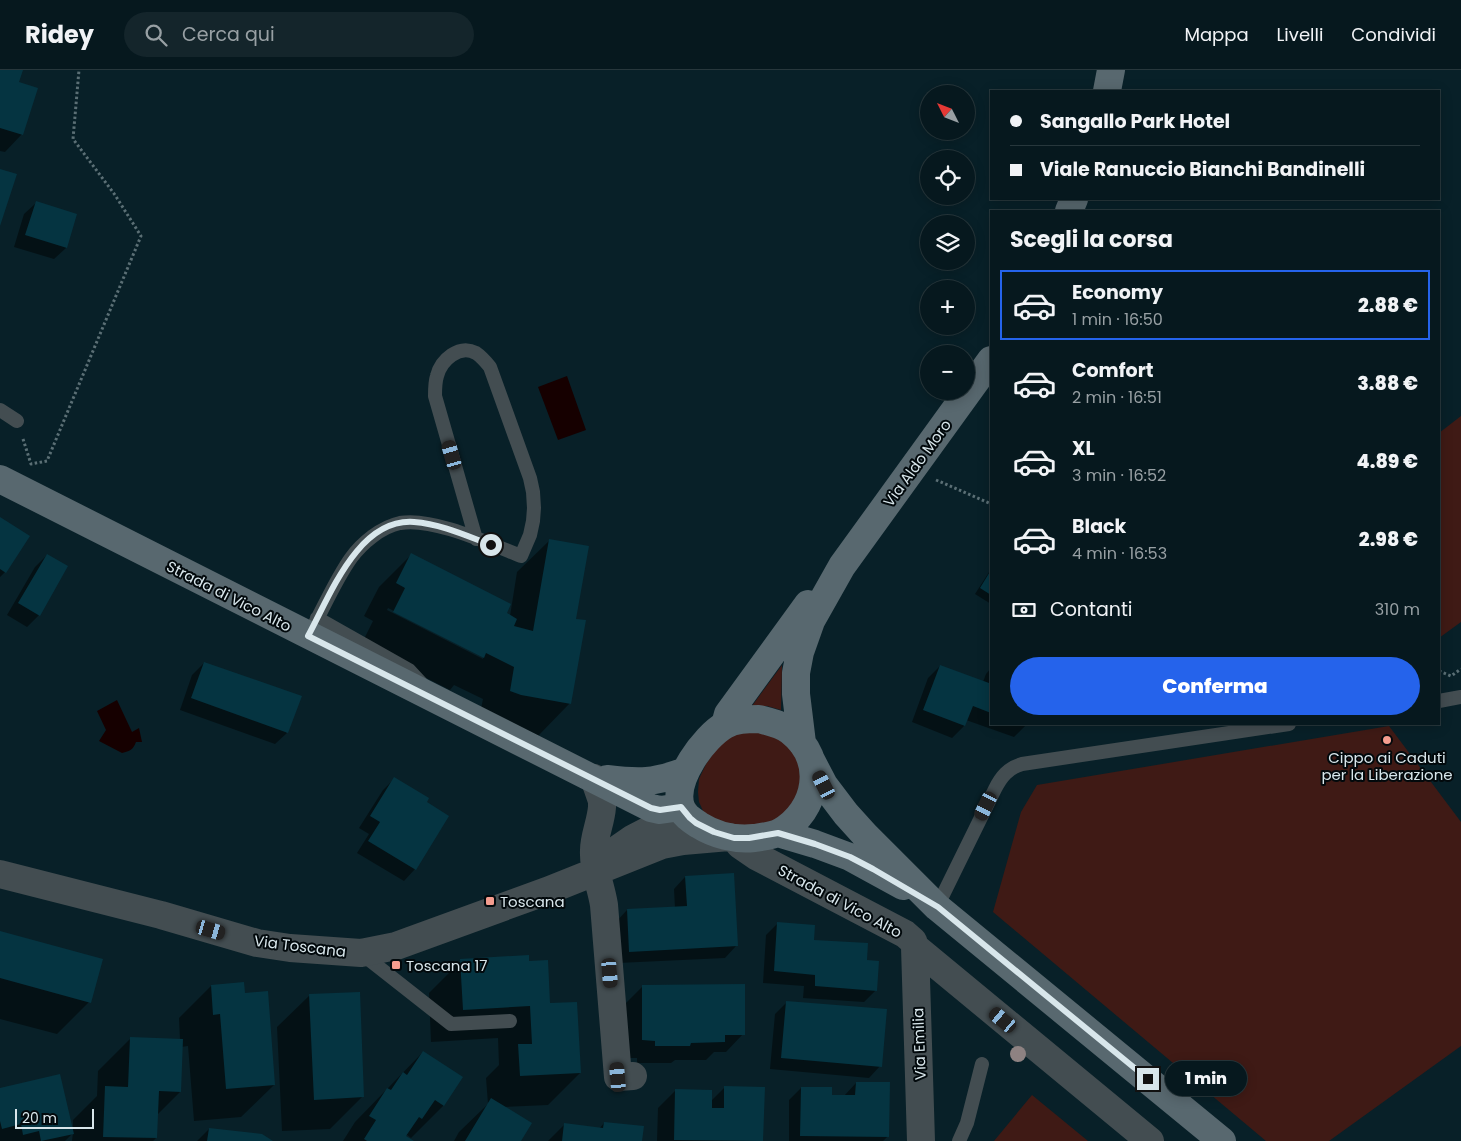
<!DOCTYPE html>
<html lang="it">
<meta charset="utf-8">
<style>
:root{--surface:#06181e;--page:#14252b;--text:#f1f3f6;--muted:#98a0a4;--line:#27373c;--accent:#2563eb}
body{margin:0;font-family:Poppins,sans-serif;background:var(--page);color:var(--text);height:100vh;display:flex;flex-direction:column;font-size:19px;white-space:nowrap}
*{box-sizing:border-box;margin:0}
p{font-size:16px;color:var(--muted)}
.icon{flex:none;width:28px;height:28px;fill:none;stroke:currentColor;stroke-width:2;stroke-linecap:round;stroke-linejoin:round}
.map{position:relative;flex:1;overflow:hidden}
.side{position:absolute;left:990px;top:140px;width:450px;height:515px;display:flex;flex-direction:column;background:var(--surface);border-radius:0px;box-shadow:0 2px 12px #0003,0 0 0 1px var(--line)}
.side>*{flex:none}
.hud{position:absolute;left:990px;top:20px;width:450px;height:110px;border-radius:0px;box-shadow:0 2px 12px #0003,0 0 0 1px var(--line);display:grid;align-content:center;height:110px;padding:0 20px;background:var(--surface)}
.needle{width:32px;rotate:312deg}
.buttons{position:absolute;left:920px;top:15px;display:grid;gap:10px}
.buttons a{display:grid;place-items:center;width:55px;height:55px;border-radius:50%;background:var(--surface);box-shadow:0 2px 12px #0003,0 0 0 1px var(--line);font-size:25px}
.scale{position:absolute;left:15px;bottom:12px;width:79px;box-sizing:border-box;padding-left:5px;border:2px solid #d8e6eb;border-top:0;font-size:14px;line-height:18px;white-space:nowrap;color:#d8e6eb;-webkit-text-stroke:4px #02090c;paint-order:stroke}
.end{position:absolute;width:22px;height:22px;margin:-11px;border:6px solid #d8e6eb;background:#111;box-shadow:0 0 0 2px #111}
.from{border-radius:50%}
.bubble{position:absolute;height:35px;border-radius:18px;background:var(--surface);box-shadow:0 2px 12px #0003,0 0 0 1px var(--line);font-size:16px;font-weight:800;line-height:35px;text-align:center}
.car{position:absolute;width:15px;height:30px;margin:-15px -8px;border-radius:6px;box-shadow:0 0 4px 1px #0007;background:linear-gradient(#222 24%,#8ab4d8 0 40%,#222 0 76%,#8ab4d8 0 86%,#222 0)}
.hud b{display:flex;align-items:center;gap:18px;height:48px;font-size:19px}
.hud b+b{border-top:1px solid var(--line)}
.hud i{width:12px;height:12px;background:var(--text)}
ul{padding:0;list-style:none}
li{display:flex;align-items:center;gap:15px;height:70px;margin:0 10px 8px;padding:0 10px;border:2px solid transparent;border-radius:0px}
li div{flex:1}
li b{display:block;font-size:19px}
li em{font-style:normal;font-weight:800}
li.active{border-color:var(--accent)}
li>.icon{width:45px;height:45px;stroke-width:1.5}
h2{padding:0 20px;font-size:22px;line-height:60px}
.pay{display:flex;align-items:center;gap:12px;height:55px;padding:0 20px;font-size:19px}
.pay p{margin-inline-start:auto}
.cta{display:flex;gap:10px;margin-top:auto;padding:10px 20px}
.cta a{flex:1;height:58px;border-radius:30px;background:var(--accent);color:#fff;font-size:20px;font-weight:800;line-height:58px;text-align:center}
header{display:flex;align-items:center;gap:30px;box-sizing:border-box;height:70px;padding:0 25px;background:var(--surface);border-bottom:1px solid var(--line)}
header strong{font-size:24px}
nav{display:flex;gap:28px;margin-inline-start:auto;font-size:18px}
.search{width:350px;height:45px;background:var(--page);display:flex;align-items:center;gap:12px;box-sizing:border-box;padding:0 18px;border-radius:28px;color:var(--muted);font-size:19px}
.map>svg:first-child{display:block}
</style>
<header>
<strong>Ridey</strong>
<div class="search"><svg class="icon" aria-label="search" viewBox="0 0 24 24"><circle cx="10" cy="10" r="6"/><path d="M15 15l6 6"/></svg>Cerca qui</div>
<nav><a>Mappa</a><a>Livelli</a><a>Condividi</a></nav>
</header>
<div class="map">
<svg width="1461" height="1071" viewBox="0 0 1461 1071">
<rect width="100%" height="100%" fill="#082028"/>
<path fill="#3f1a15" d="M1461,346V552L1439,568V363Z
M782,595L781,640L767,636H752Z
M1389,656L1461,752V976L1329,1071H1266L993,842L1021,742L1037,715Z
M757,657L797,677L802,724L780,749L764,755H727L704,743L699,732L698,722L699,709L706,694L717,678L728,667Z
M1032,1025L1088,1071H994Z"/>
<path fill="#160000" d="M567,306L586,360L558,370L538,317Z
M117,630L132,662L139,658L142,672H136C133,680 130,681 122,683L99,671L106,660L97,641Z"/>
<path fill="#0007" fill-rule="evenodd" d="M0,0H21L17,13L22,64L5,82L0,81Z
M36,133L76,145L66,178L54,189L14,177L24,144Z
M0,449L5,502L0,507Z
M550,470L575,550L570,633L538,666L478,653L483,629L454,615L450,620L361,575L373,551L364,546L379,517L411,485L510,546L517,502ZM388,538L483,586V589L387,540Z
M47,485L39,545L27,557L7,545L35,497Z
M991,499V534L975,524Z
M204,593L287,663L275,674L180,640L192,605Z
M940,596L983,612L986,604L991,598V654H1026V655L1014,667L966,650L964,656L952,668L912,652L928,608Z
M394,709L415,799L404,811L357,783L369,764L359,758L383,720Z
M685,807L736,876L725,888L618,893L616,852L627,840L675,838L674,819Z
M778,853L812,871L866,891L876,920L864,932L803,928L804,916L763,913L766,865Z
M0,862L89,932L57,964L0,949Z
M461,891L527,892L549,935L580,1003L548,1035L504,1037L520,1071H454L459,1062L488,1034L486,1008L499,995L498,968L431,972L429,923Z
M211,916L244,924L274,1015L241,1047L194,1051L188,976L181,977L180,1022L157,1045L156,1068L153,1071H72L73,1063L65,1071H0V1019L73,1062V1050L97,1026L98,1001L131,968L180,970L179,948Z
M643,916L743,964L726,982H714L706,990H675L671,993H637V988H625V934Z
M310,925L363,1026L330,1059L282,1061L277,957Z
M787,932L880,996L869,1008L770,999L775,944Z
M423,982L444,1035L411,1068L406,1064L405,1067L411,1071H343L355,1052Z
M856,1013L888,1066L883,1071H789V1030L801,1018L830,1026H844Z
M725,1017L764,1018L762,1071H657L658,1038L675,1021L711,1031Z
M604,1053L641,1071H548L564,1055L599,1059Z
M209,1059L271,1071H197Z"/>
<path fill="#053441" d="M0,0H23L19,12L38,18L23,65L0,58Z
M0,99L17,104L0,156Z
M36,131L77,144L67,178L25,165Z
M0,447L30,466L6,503L0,499Z
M549,469L589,476L576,549L586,550L571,634L521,625L510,621L514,597L486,583L484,588L393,542L405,518L396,513L411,483L511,534L507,543L517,549L514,556L533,561Z
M47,484L68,496L40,546L18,533Z
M991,500V525L980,518Z
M204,592L302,626L288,663L191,628Z
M940,595L989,613L991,607V643L973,636L965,656L923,640Z
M394,707L429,728L427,732L449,746L416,800L368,771L380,752L370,746Z
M734,803L738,876L629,882L627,839L687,836L685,806Z
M777,852L815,855L814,870L868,873L867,890L879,891L877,921L815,916V905L774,901Z
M0,861L103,889L91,933L0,908Z
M529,885V891L548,890L550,933L577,932L581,1003L520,1006L518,974H532L530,936L463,940L460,889Z
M244,912L245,923L268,921L275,1015L226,1019L220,944L213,945L211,915Z
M745,914V965H725V972L691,973L690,976H655V971L642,970V915Z
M360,922L364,1027L314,1030L309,924Z
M786,931L887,939L882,997L781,988Z
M130,967L183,969L181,1022L159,1021L157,1068L103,1067L105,1016L128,1017Z
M423,981L463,1007L444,1036L435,1030L422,1049L419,1047L406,1066L414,1071H367L364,1069L376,1050L369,1046L387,1018L391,1020L403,1002L407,1005Z
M60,1004L74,1064L41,1071L39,1061L23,1065L21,1054L2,1059L0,1051V1018Z
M856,1012H890L889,1067L800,1066L801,1017H832V1025H855Z
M724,1016L765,1017L763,1071L674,1070L675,1019L712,1020V1038H724Z
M491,1028L532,1053L521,1071H465Z
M604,1052L644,1056L642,1071H562L564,1053L603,1058Z
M209,1058L262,1064L273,1071H207Z"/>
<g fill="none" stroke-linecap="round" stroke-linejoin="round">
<path stroke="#5b6f75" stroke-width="3" stroke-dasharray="2.5 2.5" stroke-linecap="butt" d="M23,369L31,394L47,391L141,166L115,125L73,69L79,0
M936,410L991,434
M1439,601L1451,606L1461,599"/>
<path stroke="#434d51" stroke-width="14" d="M0,340L17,351
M317,548L409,600L422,614
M308,566C323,540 334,512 351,488C362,473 381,457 400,453C433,447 490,474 521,486L530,465L533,451L534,438L533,422L530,408L490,297C486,292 482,287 476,283C459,274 441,290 437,306C435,312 435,319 435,326L476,469
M1439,631L1461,627
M937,837L995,719C1001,707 1008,698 1022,694L1289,654
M362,884L451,954L510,951
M959,1071L967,1053L982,994"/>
<path stroke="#434d51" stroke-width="28" d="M594,708L602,731V737C601,752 594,766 594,780C593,799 601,816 604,835L618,1007L633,1006
M734,768L740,775L756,786L905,864L913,871L915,877L1150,1071
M619,778L632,769L684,742
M0,804L161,845L257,873L290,878L361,883L396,876L547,821L662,775L683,771L729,767
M915,877L921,1071"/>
<path stroke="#58686f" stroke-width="28" d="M1107,21L1111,0
M1069,141L1074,129
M0,409L651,738L660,740L681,737
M759,649C770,652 781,654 790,661C827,690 818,740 780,762C772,766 762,767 754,768C735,770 715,765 699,755C693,751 683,745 681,737C672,710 704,667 725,655C735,649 747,649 759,649Z
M725,655L728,644L808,534
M802,673L796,624V603L800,582L811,551L842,496L991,290
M811,690L824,715L846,744L865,765L937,837L1222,1071
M607,709C640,713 653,713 686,701
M778,763L815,774L850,787L903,816"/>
</g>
<circle fill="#8e8282" cx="1018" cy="984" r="8"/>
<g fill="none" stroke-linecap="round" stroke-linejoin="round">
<path stroke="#d8e6eb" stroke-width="6" d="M491,475C467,466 441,454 414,452C358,448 330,526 308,566L651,738L660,740L681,737L690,748L696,753L714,762L734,768H749L778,763L815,774L850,787L873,799L938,837L1148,1009"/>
</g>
<g fill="#f59d8f" stroke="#02090c" stroke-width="2">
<circle cx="1387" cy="670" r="5"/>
<rect x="485" y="826" width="10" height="10" rx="2.5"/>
<rect x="391" y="890" width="10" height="10" rx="2.5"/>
</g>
<g text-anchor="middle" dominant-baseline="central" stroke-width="4" stroke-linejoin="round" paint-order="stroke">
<g font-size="15" fill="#d8e6eb" stroke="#02090c">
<text transform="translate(917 393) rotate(-54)">Via Aldo Moro</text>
<text transform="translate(229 526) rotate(27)">Strada di Vico Alto</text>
<text transform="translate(840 831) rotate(28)">Strada di Vico Alto</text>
<text transform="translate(300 876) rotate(7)">Via Toscana</text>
<text transform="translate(919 974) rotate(-92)">Via Emilia</text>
</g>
<g font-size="15" fill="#d8e6eb" stroke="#02090c" text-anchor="start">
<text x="1387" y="687" text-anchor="middle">Cippo ai Caduti<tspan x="1387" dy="17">per la Liberazione</tspan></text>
<text x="500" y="831">Toscana</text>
<text x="406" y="895">Toscana 17</text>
</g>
</g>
</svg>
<div class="buttons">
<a><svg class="needle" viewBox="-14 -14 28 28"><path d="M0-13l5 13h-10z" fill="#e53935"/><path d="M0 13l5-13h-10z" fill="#98a0a4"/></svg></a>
<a><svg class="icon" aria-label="locate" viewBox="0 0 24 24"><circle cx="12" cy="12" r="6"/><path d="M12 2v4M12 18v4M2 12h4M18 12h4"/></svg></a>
<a><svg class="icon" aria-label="layers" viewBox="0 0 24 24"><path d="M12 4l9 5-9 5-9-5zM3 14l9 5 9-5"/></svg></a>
<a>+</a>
<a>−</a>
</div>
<div class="scale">20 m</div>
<i class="end from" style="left:491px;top:475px"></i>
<i class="end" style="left:1148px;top:1009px"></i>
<div class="bubble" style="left:1165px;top:991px;width:82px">1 min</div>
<i class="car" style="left:452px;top:385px;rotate:344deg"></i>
<i class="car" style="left:824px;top:715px;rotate:333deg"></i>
<i class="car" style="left:986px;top:736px;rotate:206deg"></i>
<i class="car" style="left:211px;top:860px;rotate:106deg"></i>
<i class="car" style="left:610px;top:903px;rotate:175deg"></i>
<i class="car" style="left:1003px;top:950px;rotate:310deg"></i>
<i class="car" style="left:618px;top:1007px;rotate:355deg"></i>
<div class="hud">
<b><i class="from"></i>Sangallo Park Hotel</b>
<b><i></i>Viale Ranuccio Bianchi Bandinelli</b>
</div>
<section class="side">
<h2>Scegli la corsa</h2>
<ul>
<li class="active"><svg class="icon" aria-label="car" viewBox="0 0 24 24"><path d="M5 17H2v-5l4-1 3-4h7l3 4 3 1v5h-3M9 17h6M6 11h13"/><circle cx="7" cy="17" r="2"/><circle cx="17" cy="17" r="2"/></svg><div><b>Economy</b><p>1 min · 16:50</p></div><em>2.88 €</em></li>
<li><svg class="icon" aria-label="car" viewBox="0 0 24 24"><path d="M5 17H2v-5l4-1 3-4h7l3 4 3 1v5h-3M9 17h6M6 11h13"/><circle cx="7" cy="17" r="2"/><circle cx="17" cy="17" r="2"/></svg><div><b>Comfort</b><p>2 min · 16:51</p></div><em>3.88 €</em></li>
<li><svg class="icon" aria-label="car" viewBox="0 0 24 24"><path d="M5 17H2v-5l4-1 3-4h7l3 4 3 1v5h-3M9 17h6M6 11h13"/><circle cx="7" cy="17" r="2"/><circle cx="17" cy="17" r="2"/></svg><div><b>XL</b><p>3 min · 16:52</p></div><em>4.89 €</em></li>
<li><svg class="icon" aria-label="car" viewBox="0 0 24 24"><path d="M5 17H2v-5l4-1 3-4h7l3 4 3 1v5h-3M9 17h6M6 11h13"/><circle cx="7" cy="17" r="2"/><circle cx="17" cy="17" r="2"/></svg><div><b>Black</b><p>4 min · 16:53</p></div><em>2.98 €</em></li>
</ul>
<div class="pay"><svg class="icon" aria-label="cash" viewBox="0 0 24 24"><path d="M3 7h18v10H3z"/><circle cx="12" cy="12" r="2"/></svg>Contanti<p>310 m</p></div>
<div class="cta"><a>Conferma</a></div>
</section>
</div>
